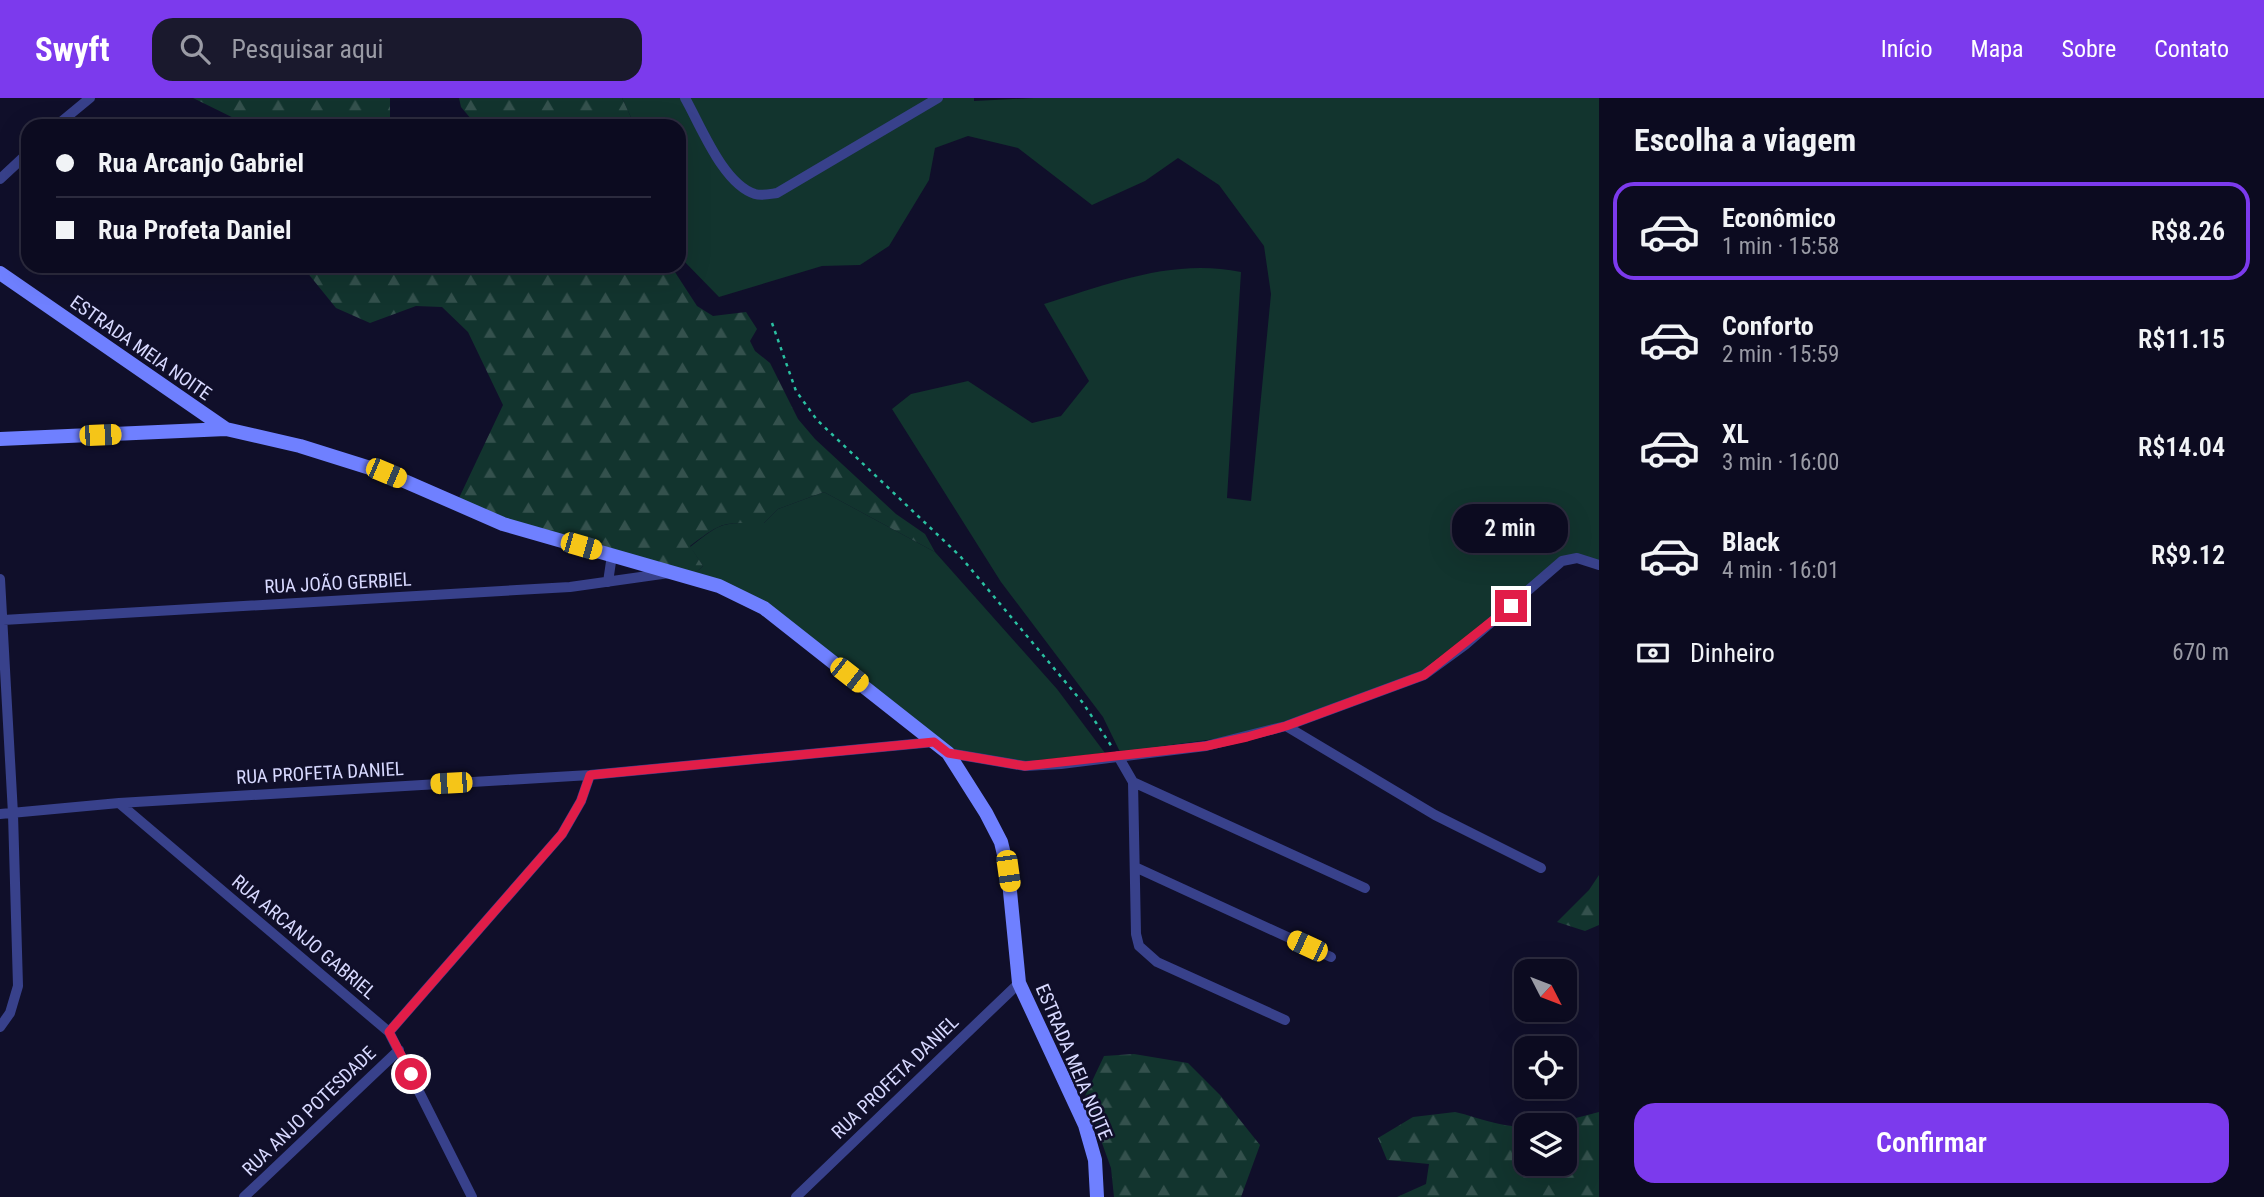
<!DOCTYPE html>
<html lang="pt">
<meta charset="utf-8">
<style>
:root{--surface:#0c0b20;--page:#1a192d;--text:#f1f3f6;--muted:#9a9ba5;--line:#2c2b3e;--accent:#7c3aed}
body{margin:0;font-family:"Roboto Condensed",sans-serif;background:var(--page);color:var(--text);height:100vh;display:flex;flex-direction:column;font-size:26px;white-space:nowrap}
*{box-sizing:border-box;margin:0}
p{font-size:23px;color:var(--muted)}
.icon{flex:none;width:38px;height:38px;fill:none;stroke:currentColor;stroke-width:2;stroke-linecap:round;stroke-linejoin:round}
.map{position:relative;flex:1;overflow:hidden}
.side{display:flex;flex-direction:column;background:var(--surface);width:665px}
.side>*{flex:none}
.top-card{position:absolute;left:21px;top:21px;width:665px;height:154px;border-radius:21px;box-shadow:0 7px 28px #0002,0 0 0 2px var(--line);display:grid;align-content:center;height:154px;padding:0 35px;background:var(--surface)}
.needle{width:46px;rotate:132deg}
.fabs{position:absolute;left:1514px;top:861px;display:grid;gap:14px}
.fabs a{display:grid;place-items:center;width:63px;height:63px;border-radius:14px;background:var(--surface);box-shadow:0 7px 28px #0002,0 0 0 2px var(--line);font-size:35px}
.end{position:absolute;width:32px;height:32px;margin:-16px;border:9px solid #e11d48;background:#fff;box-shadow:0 0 0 4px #fff}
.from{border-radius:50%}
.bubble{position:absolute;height:49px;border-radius:21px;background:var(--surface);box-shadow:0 7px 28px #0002,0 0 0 2px var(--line);font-size:23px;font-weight:600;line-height:49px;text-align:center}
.car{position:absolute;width:21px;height:42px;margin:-21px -10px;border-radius:9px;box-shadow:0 0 5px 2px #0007;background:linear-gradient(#f5c518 24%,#345 0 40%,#f5c518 0 76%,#345 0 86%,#f5c518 0)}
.top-card b{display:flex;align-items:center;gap:24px;height:66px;font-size:26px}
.top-card b+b{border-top:2px solid var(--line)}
.top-card i{width:18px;height:18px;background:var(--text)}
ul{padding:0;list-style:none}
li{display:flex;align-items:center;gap:21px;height:98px;margin:0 14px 10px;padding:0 21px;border:4px solid transparent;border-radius:21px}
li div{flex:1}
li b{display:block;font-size:26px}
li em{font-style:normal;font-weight:600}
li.on{border-color:var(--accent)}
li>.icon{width:63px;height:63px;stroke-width:1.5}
h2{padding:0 35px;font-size:32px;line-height:84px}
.pay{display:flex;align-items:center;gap:18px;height:77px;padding:0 35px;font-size:26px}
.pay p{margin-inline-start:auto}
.button{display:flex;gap:14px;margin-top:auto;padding:14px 35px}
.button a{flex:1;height:80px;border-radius:21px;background:var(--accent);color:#fff;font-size:28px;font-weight:600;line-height:80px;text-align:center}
header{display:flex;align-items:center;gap:42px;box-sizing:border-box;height:98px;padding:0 35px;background:var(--accent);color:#fff}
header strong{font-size:33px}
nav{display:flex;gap:38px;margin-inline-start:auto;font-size:24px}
.search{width:490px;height:63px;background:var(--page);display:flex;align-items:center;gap:18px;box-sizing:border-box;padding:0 24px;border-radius:21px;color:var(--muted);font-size:26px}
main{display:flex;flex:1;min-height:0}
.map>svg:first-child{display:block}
</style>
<header>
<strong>Swyft</strong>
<div class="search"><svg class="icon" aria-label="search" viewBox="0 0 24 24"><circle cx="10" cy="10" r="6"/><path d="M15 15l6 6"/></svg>Pesquisar aqui</div>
<nav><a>Início</a><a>Mapa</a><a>Sobre</a><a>Contato</a></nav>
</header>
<main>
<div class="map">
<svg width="1599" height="1099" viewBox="0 0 1599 1099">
<defs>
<pattern id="forest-firs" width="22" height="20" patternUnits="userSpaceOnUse" patternTransform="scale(1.75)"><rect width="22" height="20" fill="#12342e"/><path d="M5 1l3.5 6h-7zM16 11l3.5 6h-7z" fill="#34514d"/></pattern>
</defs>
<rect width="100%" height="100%" fill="#100f2a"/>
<path fill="#12342e" d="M622,0H974V3L1034,0H1599V464H1557L1426,575L1244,637L1120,654L1103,619L1001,484L892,311L911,296L968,283L1032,325L1061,318L1089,283L1044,206C1109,186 1172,160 1241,174L1227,400L1251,403L1271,196L1264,148L1219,87L1178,60L1145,83L1092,107L1018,50L968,38L935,50L929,82L889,148L860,167L822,168L719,199L679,158V28H635Z
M824,394L935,454L1057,591L1105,655L1021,664L948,651L755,500L694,476L703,468L690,449C724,422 722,425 764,425L778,411Z"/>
<path fill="url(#forest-firs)" d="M193,0H390V24L394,28H250Z
M459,0H622L635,28H477L461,9Z
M302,168H671L697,208L713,218L746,214L757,231L750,243L755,253L770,265L798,321L815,341L896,416L925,436L935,454L824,394L778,411L764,425C722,425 724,422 690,448L703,468L694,476L529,432L459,400L503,307L468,234L442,209L416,208L370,225L336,210Z
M1599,777V827L1585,833L1557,824L1589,792Z
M1134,956L1188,965L1220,997L1260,1047L1241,1099H1114L1111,1070L1085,998L1104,958Z
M1455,1014C1481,1020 1499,1029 1526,1029V1066H1564V1027H1549L1599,1014V1099H1397L1426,1086L1429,1066L1387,1062L1378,1040L1413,1019Z"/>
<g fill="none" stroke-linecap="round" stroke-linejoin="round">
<path stroke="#2ac1a2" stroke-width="2.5" stroke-dasharray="3.5 5" stroke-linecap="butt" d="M772,225L796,293L817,322L960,458L1083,605L1112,649"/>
<path stroke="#38418b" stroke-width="10" d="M685,0C701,28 723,86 755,96C762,98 770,96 777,95L938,0
M56,28L90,0
M0,81L28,55
M0,481L13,716L18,888L10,915L0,929
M608,484L612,457
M3,522L570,489L669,475
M1286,628L1435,717L1541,770
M948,655L1025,668L1061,666L1206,648L1286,628L1424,577L1465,547L1562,463L1577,460L1599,467
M1118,658L1133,684L1136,836L1139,848L1157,864L1285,922
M1133,684L1365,790
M119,705L389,934L472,1099
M0,716L119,705L590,677L934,644
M1135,769L1331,859
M389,934L562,736L581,703L590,677
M244,1099L399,952
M796,1099L1019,885"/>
<path stroke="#6f80ff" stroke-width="14" d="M0,175L226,331
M0,341L226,331L300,348L386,375L503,426L719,488L764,510L948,655L986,715L1001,744L1008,773L1019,885L1085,1027L1095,1062L1097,1099"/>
</g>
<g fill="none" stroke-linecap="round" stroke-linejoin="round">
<path stroke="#e11d48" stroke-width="9" d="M411,976L389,934L562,736L581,703L590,677L934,644L948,655L1025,668L1206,648L1247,639L1286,628L1424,577L1511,508"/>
</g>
<g text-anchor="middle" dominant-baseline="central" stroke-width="5" stroke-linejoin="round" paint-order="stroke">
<g font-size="19" fill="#d8d9ff" stroke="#100f2a">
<text transform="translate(141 250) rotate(35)">ESTRADA MEIA NOITE</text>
<text transform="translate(338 485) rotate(-3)">RUA JOÃO GERBIEL</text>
<text transform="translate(320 675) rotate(-3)">RUA PROFETA DANIEL</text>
<text transform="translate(304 839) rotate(40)">RUA ARCANJO GABRIEL</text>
<text transform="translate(1074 964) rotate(67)">ESTRADA MEIA NOITE</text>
<text transform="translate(895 979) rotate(-44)">RUA PROFETA DANIEL</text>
<text transform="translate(309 1013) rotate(-44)">RUA ANJO POTESDADE</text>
</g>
</g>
</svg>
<div class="fabs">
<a><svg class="needle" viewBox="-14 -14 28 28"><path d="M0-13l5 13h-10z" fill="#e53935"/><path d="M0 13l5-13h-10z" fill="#9a9ba5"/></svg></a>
<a><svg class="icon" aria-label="locate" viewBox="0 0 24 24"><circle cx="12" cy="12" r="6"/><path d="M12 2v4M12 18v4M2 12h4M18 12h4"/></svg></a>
<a><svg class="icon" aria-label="layers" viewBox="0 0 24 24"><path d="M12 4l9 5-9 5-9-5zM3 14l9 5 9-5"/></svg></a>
</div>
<i class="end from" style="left:411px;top:976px"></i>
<i class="end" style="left:1511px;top:508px"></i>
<div class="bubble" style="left:1452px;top:406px;width:116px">2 min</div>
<i class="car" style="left:100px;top:337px;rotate:88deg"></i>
<i class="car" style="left:386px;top:375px;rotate:113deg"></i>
<i class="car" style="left:581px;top:448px;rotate:106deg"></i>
<i class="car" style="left:849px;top:577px;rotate:128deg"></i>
<i class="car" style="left:451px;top:685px;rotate:267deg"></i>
<i class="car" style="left:1008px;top:773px;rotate:172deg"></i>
<i class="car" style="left:1307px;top:848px;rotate:295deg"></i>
<div class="top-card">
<b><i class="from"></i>Rua Arcanjo Gabriel</b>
<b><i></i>Rua Profeta Daniel</b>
</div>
</div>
<section class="side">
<h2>Escolha a viagem</h2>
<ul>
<li class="on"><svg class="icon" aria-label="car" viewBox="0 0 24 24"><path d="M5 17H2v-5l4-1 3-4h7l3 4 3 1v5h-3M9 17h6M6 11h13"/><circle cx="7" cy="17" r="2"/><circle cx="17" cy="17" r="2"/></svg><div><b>Econômico</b><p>1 min · 15:58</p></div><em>R$8.26</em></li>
<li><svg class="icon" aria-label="car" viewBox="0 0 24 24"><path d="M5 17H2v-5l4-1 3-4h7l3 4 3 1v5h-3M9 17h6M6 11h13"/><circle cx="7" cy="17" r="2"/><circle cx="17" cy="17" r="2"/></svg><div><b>Conforto</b><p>2 min · 15:59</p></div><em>R$11.15</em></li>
<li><svg class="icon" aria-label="car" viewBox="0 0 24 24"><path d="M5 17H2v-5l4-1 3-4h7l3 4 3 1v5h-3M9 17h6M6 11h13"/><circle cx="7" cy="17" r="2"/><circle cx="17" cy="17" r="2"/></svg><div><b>XL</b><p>3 min · 16:00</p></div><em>R$14.04</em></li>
<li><svg class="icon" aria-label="car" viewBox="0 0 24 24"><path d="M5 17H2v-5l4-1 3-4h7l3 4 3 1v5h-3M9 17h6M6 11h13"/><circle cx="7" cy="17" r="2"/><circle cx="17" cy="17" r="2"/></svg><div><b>Black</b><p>4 min · 16:01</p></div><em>R$9.12</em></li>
</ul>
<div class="pay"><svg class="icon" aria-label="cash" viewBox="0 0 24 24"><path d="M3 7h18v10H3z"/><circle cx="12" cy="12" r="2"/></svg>Dinheiro<p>670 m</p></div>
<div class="button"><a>Confirmar</a></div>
</section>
</main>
